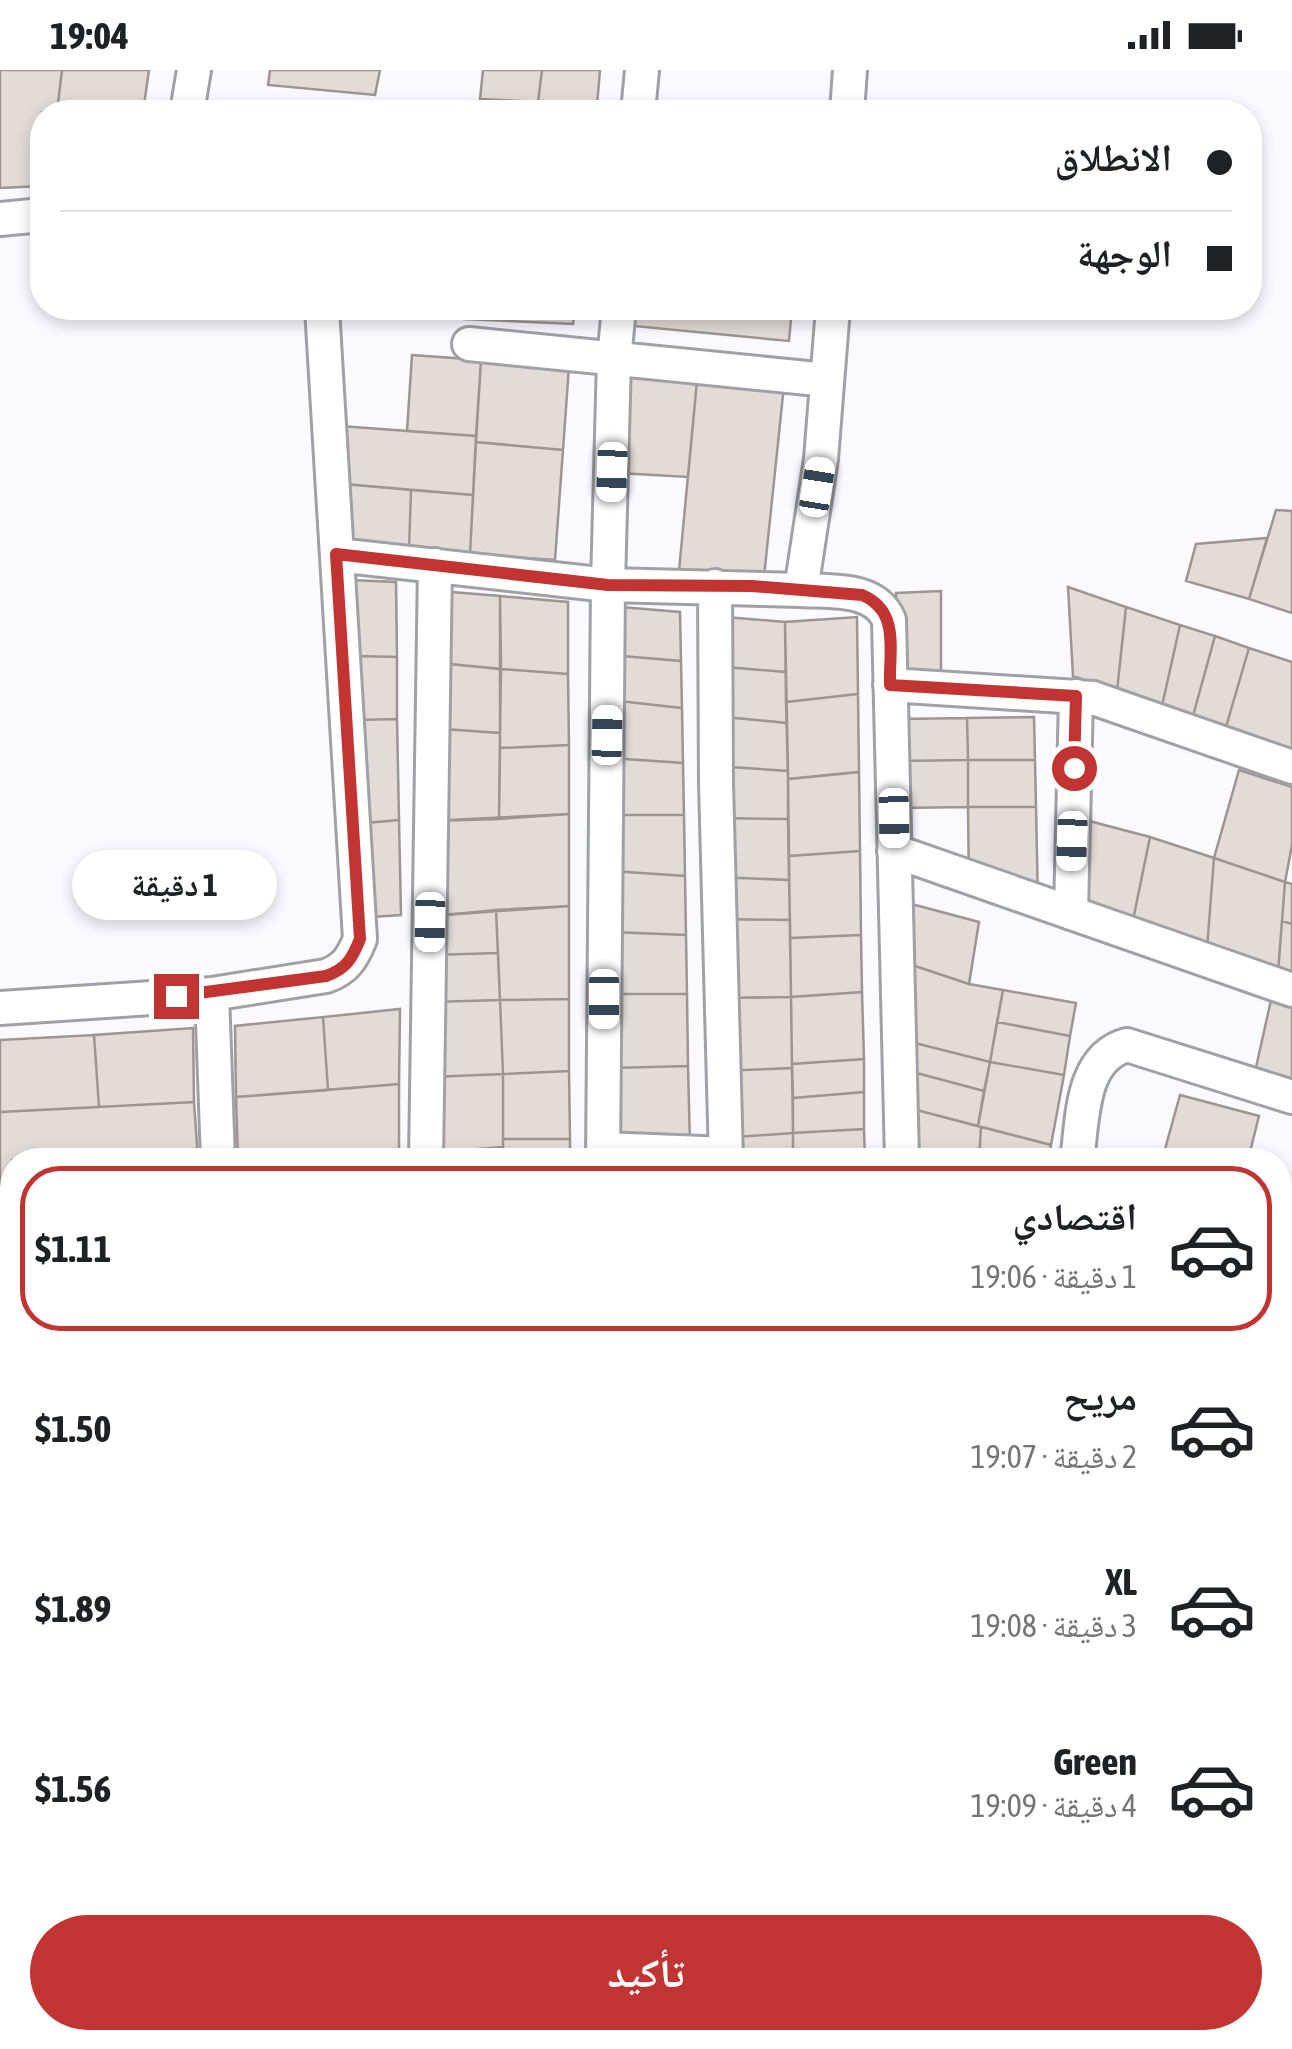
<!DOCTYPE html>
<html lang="ar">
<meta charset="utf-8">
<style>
:root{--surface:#fff;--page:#f6f6f6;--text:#202124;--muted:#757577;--line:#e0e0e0;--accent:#c23432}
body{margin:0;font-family:"Asap Condensed","Noto Naskh Arabic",sans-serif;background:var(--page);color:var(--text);direction:rtl;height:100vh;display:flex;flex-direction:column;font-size:38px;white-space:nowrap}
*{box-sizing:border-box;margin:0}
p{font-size:32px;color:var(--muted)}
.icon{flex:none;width:55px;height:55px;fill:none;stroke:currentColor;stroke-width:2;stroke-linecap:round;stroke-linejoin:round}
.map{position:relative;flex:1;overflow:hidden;direction:ltr}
.details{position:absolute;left:0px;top:1078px;width:1292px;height:902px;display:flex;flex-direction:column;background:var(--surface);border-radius:40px 40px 0 0;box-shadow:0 5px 15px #0003;direction:rtl}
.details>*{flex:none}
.hud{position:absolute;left:30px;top:30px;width:1232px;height:220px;border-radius:40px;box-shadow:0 5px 15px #0003;direction:rtl;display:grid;align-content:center;height:220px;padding:0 30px;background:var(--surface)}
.end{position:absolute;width:45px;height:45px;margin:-22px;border:12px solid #c23432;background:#fff;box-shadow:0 0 0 5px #fff}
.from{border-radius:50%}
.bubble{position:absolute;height:70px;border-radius:35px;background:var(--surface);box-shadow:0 5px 15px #0003;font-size:32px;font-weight:700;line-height:70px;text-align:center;direction:rtl}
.car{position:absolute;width:30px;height:60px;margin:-30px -15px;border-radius:12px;box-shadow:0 0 8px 2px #0007;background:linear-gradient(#fff 24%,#345 0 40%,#fff 0 76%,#345 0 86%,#fff 0)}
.hud b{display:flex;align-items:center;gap:35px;height:95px;font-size:38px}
.hud b+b{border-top:2px solid var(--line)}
.hud i{width:25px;height:25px;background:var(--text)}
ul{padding:18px 0 0;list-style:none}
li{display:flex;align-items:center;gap:30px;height:165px;margin:0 20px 15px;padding:0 10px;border:5px solid transparent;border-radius:40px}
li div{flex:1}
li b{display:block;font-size:38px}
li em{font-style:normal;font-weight:700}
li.on{border-color:var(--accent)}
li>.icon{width:90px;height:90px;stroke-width:1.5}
.cta{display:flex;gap:20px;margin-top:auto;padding:20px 30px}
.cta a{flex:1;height:115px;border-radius:60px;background:var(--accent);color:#fff;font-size:40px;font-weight:700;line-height:115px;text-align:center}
.status{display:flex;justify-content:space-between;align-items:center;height:70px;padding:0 50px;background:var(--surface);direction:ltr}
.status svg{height:28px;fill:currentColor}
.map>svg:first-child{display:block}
</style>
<div class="status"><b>19:04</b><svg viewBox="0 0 49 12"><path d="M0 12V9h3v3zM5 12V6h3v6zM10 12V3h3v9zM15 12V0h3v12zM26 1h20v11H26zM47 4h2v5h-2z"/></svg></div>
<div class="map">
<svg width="1292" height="1979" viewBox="0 0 1292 1979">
<rect width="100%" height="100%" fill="#f9f9ff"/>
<path fill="#e2dbd7" stroke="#9c9592" stroke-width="2.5" d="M0,0H62L57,42H42V116L0,118Z
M62,0H149L143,42H57Z
M270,0H380L375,25L268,15Z
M483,0H542L538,32L480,29Z
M542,0H600L597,35L538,32Z
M465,238H575L573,254L464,249Z
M615,238H792L789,271L613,254Z
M412,285L481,290L476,366L407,361Z
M481,290L569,296L563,380L476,372Z
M610,293L698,300L688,407L602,402Z
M698,300L785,306L764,507L679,501Z
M340,356L476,366L473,425L344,414Z
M476,372L563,380L555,490L470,484Z
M344,414L411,420L409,480L348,476Z
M411,420L473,425L470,484L409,480Z
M1276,440L1292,441V543L1249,529Z
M1267,468L1249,529L1186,511L1196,474Z
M350,510L396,512L397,587L355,586Z
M1068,517L1126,537L1117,621L1073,606Z
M427,520L500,526L501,599L429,592Z
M941,521V604L897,607L896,523Z
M500,526L568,532V604L500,599Z
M609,536L680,542L681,591L610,585Z
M1126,537L1180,555L1162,636L1117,621Z
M714,546L785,552L786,602L714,596Z
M857,547L858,624L786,632L785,552Z
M1180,555L1215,566L1193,646L1162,636Z
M1215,566L1249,578L1226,657L1193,646Z
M1249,578L1292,592V680L1226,657Z
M610,585L681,591L682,638L610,630Z
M355,586L397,587V649L359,650Z
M429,592L501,599L500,663L429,658Z
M714,596L786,602L787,653L715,646Z
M500,599L568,604L569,675L500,678Z
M858,624L859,702L788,709L786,632Z
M610,630L682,638L683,693L611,688Z
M715,646L787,653L788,701L716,696Z
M1034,647L1035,690H968L967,648Z
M967,648L968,690L900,691L899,649Z
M397,649L399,750L366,753L359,650Z
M429,658L500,663L499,749L431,751Z
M569,675V744L499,749L500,678Z
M611,688L683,693L684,745H611Z
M968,690V737L900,738V691Z
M968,690H1035L1036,737H968Z
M716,696L788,701V749L717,748Z
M1239,700L1292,717V775L1285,812L1214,788Z
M859,702L860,781L789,786L788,709Z
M968,737H1036L1038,835L969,817Z
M569,744V836L432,846L431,751Z
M611,745H684L685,806L612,801Z
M1074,747L1150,767L1131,860L1073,845Z
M717,748L788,749L789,810L717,807Z
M399,750L401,845L372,847L366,753Z
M1150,767L1214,788L1207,879L1131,860Z
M860,781L861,865L790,868L789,786Z
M1214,788L1285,812L1278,903L1207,879Z
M612,801L685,806L686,865L612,862Z
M717,807L789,810L790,850L718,849Z
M1285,812L1292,814V854L1282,851Z
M904,832L979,852L969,914L906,893Z
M569,836V929L500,930L496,840Z
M496,840L498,883L432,885V846Z
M718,849L790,850L791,927L719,928Z
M1282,851L1292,854V908L1278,903Z
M612,862L686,865L687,924H613Z
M861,865L862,922L791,927L790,868Z
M498,883L500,930L432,932V885Z
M906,893L969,914L1003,920L990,992L907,971Z
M1003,920L1076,933L1070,966L997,952Z
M862,922L864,989L792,994L791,927Z
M613,924H687L688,996L613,998Z
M791,927L792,998L720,1001L719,928Z
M569,929V1001L503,1004L500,930Z
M500,930L503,1004L431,1007L432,932Z
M1271,930L1292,936V1013L1255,1002Z
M400,939L399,1014L328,1020L323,947Z
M323,947L328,1020L236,1027L235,956Z
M997,952L1070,966L1064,1005L990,992Z
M193,958L194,1032L99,1037L94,965Z
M94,965L99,1037L0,1042V970Z
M907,971L990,992L984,1021L909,1001Z
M864,989V1022L793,1028L792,994Z
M990,992L1064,1005L1051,1075L978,1056Z
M688,996L690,1074L614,1075L613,998Z
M792,998L793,1063L721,1068L720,1001Z
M569,1001L570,1069H503V1004Z
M909,1001L984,1021L978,1056L909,1038Z
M503,1004V1077L431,1083V1007Z
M399,1014V1090H238L236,1027Z
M864,1022V1059L793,1063V1028Z
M1180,1025L1259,1046L1248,1090H1162Z
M194,1032L198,1090H12V1186L0,1187V1042Z
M909,1038L981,1057L979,1090H928L911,1085Z
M981,1057L1051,1075L1049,1090H979Z
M864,1059L865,1090H793V1063Z
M793,1063V1090H722L721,1068Z
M503,1069H570V1090H503Z
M1280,1133L1292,1137V1212L1280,1208Z
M0,1221H12V1287L0,1286Z
M0,1286L12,1287V1398L0,1401Z
M12,1426V1523L0,1524V1428Z
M1280,1510L1292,1514V1589L1280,1585Z
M12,1555V1625L0,1626V1556Z
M1280,1585L1292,1589V1663L1280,1659Z
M12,1625V1711L0,1708V1626Z
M1280,1708L1292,1712V1750L1280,1747Z
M1280,1747L1292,1750L1280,1803Z
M12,1882V1968H113L115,1979H0V1885Z
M1292,1956V1979H1269L1271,1968H1280Z
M113,1968H187L190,1979H115Z
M187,1968H269L271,1979H190Z
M269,1968H339L271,1979Z
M383,1968H462L461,1978L384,1974Z
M462,1968H538L537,1979L461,1978Z
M576,1968H663V1979H575Z
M727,1968H799L800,1979H729Z
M830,1968H899L900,1979H830Z
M925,1968H996V1979H926Z
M1033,1968H1090L1089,1979H1034Z
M1090,1968H1141L1138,1979H1089Z
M1171,1968H1241L1238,1979H1169Z"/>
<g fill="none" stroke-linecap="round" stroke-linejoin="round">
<defs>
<path id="street" d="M187,42L194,0
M638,42L642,0
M847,42L850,0
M0,149L42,145
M469,274L827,310
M337,485L608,515L801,520L821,389L833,238
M715,516L716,713L726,1090
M801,520C832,522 875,517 889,550L902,1090
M890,615L1093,628L1292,697
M894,781L1292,920
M1071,843L1076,626
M212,924L218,1090
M0,938L212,924L326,906C345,899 352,889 360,869L322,238
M603,1079L727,1084
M426,1090L435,495
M603,1090L608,515L614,289L619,238
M1077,1090C1083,1050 1080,988 1127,975L1292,1027
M0,1204L12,1203
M0,1413L12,1411
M1280,1470L1292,1410
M0,1540L12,1539
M1280,1660L1292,1665
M1280,1952L1292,1906
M362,1968L365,1979
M699,1968V1979
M830,1968L831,1979
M931,1968L932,1979
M1033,1968V1979
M576,1979V1968
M1165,1979L1168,1968"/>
</defs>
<use href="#street" stroke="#a0a1a7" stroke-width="38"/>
<use href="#street" stroke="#fff" stroke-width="32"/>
</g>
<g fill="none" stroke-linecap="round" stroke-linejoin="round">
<path stroke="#c23432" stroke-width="12" d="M176,926L326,906C346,899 352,889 360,869L336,484L608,515L752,516L862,525C900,541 889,579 890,615L1076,626L1074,698"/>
</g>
</svg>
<i class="end from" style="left:1074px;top:698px"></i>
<i class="end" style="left:176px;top:926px"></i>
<div class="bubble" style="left:72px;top:780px;width:205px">1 دقيقة</div>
<i class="car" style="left:612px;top:402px;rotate:182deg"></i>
<i class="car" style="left:817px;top:417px;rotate:9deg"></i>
<i class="car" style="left:607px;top:665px;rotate:1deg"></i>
<i class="car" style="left:894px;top:748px;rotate:179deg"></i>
<i class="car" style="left:1072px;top:771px;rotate:182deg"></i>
<i class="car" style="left:430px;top:852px;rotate:181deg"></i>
<i class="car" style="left:604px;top:929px;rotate:180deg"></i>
<div class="hud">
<b><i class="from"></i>الانطلاق</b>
<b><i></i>الوجهة</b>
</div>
<section class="details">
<ul>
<li class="on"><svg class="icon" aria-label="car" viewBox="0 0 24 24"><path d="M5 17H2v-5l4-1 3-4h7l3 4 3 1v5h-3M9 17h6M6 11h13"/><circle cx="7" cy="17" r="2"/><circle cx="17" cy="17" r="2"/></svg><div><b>اقتصادي</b><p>1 دقيقة · 19:06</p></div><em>$1.11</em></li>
<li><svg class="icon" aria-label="car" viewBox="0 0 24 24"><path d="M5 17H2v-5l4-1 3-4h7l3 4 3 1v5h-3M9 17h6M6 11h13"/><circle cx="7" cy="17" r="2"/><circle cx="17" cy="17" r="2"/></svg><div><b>مريح</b><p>2 دقيقة · 19:07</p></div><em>$1.50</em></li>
<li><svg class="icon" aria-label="car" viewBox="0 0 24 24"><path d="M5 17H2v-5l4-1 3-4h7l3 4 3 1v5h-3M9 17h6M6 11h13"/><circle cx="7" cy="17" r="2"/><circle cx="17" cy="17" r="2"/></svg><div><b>XL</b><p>3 دقيقة · 19:08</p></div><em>$1.89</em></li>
<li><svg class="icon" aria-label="car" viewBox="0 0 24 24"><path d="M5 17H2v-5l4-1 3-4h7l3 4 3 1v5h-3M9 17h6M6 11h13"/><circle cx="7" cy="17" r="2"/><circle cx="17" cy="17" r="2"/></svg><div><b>Green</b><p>4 دقيقة · 19:09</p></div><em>$1.56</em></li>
</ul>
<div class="cta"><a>تأكيد</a></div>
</section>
</div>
